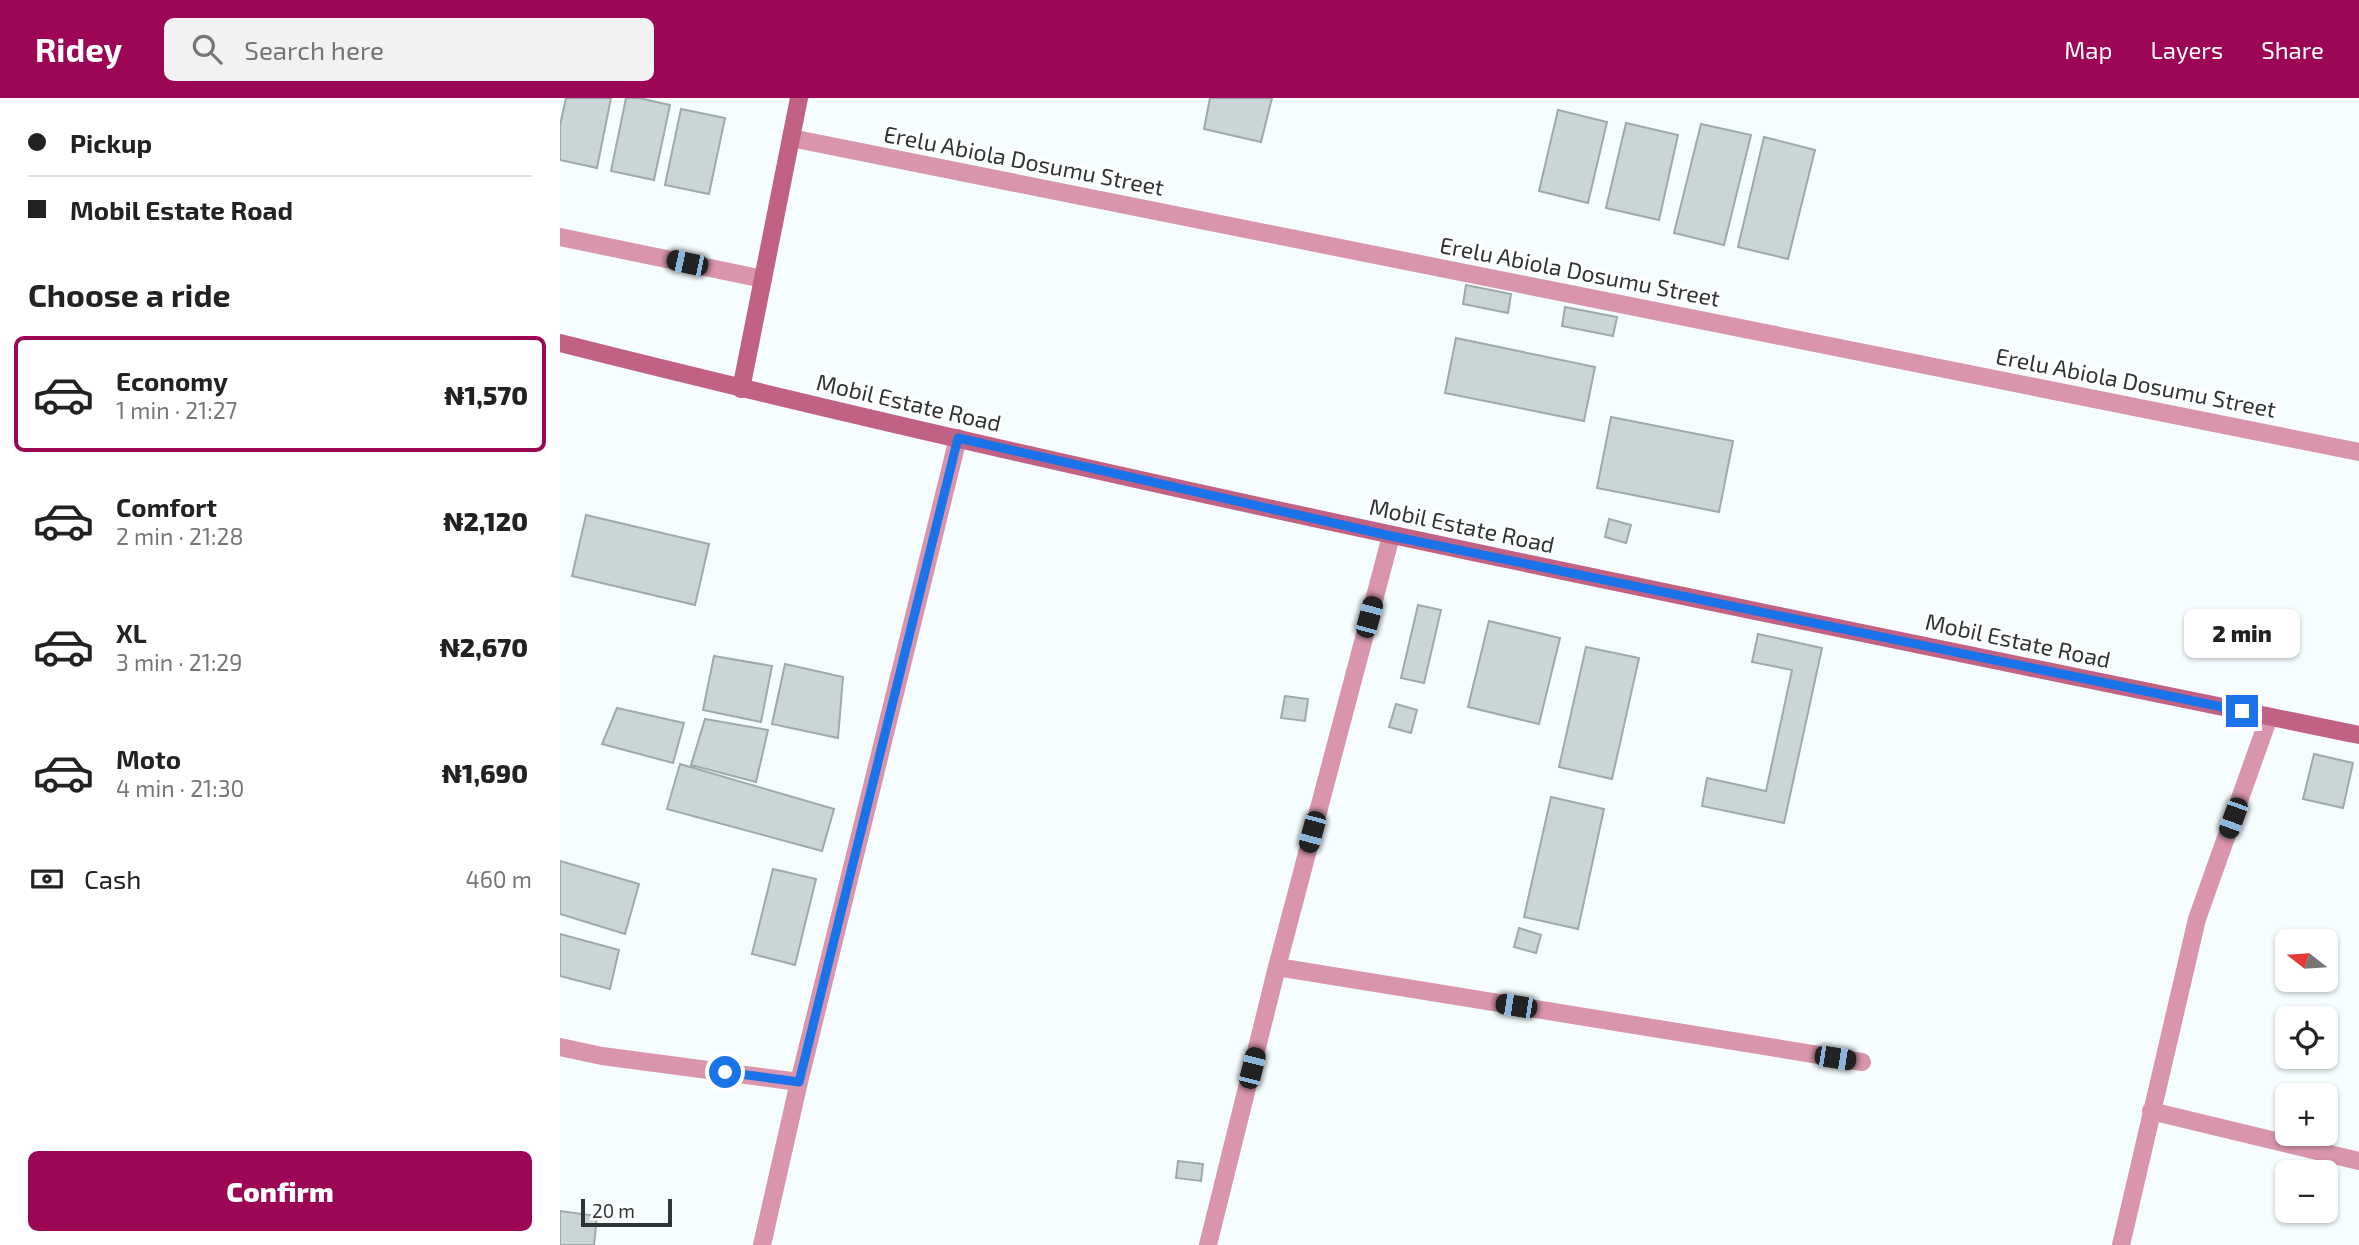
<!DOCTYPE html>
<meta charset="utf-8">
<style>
:root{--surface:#fff;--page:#f2f2f2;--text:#222;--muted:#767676;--line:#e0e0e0;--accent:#9c0654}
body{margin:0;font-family:"Exo 2",sans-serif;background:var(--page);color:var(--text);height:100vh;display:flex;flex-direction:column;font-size:26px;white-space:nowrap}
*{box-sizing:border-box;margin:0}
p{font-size:23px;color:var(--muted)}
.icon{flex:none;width:38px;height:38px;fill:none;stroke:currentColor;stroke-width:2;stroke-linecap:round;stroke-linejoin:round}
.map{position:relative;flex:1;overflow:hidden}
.panel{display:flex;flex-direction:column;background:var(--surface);width:560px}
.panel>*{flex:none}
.hud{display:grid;align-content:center;height:154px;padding:0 28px;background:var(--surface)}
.needle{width:46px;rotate:287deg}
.buttons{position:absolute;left:1715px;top:831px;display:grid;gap:14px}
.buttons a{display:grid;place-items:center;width:63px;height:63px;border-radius:10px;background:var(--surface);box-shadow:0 2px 5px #0004;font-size:35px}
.scale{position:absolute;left:21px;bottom:18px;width:91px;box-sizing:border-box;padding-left:7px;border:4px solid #2f3435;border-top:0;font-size:19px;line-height:24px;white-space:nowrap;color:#2f3435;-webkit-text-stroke:5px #fff;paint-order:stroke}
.end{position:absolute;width:32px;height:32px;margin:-16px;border:9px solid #1a73e8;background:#fff;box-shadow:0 0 0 4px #fff}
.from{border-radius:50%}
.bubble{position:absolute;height:49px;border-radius:10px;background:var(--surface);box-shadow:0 2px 5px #0004;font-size:23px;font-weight:800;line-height:49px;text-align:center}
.car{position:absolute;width:21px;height:42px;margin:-21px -10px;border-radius:9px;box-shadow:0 0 5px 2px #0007;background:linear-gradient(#222 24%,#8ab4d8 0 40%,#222 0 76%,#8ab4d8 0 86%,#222 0)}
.hud b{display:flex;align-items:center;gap:24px;height:66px;font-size:26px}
.hud b+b{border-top:2px solid var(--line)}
.hud i{width:18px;height:18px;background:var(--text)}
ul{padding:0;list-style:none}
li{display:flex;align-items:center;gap:21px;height:116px;margin:0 14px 10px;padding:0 14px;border:4px solid transparent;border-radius:10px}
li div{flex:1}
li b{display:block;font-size:26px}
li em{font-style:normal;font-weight:800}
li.on{border-color:var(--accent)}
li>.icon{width:63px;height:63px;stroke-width:1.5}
h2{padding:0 28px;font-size:32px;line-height:84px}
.pay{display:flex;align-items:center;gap:18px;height:77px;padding:0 28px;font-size:26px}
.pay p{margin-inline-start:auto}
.action{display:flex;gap:14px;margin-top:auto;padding:14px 28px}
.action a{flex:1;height:80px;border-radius:10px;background:var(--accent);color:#fff;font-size:28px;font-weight:800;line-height:80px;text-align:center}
header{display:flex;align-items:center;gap:42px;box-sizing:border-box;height:98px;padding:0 35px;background:var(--accent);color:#fff}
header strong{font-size:33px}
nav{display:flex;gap:38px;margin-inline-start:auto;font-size:24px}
.search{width:490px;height:63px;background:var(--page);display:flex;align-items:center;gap:18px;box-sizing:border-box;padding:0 24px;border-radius:10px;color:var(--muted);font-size:26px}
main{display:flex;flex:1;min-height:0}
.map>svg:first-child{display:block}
</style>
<header>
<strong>Ridey</strong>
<div class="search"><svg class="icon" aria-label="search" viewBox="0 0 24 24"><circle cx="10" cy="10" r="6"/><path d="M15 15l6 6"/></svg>Search here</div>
<nav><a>Map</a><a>Layers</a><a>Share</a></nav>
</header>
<main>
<section class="panel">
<div class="hud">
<b><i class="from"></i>Pickup</b>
<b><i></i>Mobil Estate Road</b>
</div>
<h2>Choose a ride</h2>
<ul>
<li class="on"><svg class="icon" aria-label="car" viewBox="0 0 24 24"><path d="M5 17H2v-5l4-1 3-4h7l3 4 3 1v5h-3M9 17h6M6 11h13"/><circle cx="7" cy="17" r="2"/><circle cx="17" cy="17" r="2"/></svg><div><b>Economy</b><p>1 min · 21:27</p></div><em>₦1,570</em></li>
<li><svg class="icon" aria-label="car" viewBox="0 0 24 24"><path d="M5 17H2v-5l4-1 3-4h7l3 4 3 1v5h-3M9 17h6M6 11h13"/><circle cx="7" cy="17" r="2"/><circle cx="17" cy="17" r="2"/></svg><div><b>Comfort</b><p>2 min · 21:28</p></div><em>₦2,120</em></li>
<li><svg class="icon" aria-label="car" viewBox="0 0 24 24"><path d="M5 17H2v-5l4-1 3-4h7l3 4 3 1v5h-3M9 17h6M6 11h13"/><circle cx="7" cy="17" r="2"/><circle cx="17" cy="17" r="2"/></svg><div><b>XL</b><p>3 min · 21:29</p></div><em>₦2,670</em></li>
<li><svg class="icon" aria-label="car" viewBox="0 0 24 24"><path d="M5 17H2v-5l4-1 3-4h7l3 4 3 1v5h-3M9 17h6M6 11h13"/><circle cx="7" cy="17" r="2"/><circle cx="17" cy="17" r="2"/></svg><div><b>Moto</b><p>4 min · 21:30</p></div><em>₦1,690</em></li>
</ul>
<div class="pay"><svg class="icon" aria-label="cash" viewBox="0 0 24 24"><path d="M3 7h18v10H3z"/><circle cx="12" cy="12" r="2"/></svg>Cash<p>460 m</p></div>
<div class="action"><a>Confirm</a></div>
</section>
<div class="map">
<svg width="1799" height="1147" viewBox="0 0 1799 1147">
<rect width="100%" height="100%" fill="#f5fdfe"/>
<path fill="#cad5d8" stroke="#9ea9ac" stroke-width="2" d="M6,0H51L37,70L0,62V27Z
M66,0H79L110,7L94,82L51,73Z
M650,0H712L701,44L644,31Z
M121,11L165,20L149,96L105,87Z
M998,12L1047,24L1028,105L979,93Z
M1066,25L1118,37L1099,122L1046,110Z
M1141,26L1191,37L1164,147L1114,135Z
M1204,39L1255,52L1228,161L1178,149Z
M906,187L951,196L948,215L903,206Z
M1005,209L1057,219L1053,238L1002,228Z
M896,240L1035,269L1024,323L885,295Z
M1051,319L1173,343L1159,414L1037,390Z
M26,417L149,446L135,507L12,478Z
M1049,421L1071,427L1066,445L1045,439Z
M858,507L881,512L864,585L841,580Z
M929,523L1000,540L979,626L908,609Z
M1198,536L1262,550L1224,725L1142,708L1147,680L1206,693L1232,572L1192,564Z
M1026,549L1079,560L1052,681L999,669Z
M154,558L212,568L201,624L143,612Z
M225,566L283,579L278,640L212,626Z
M725,598L748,601L745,623L721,620Z
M836,606L857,612L851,635L829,629Z
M57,610L124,625L113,665L42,646Z
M145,621L208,632L196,684L131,667Z
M1754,656L1793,665L1783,710L1743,701Z
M120,666L274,711L262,753L107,711Z
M991,699L1044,711L1018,831L964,819Z
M0,763L79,786L65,836L0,816Z
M213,771L256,781L235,867L192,856Z
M959,830L981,837L976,855L954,849Z
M0,836L59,852L50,891L0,878Z
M618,1063L643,1066L641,1083L616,1080Z
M0,1113L37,1118L34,1147H0Z"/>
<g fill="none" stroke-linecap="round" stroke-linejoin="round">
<path stroke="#d895ab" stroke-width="18" d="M231,40L1799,354
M0,139L203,181
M717,869L1302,964
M0,949L42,958L239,984
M1591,1013L1799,1063
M202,1147L239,984L398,340
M648,1147L717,869L831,438
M1561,1147L1637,821L1709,619"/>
<path stroke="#c16284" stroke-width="18" d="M0,245C595,395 1198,513 1799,637
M181,291L239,0"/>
</g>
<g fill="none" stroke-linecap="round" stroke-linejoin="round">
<path stroke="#1a73e8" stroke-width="9" d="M165,974L239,984L398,340L831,438L1682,613"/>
</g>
<g text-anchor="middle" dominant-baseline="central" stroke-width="6" stroke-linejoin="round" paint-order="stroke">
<g font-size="23" fill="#2f3435" stroke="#fff">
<text transform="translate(464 62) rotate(11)">Erelu Abiola Dosumu Street</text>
<text transform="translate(1020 173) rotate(11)">Erelu Abiola Dosumu Street</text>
<text transform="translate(1576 284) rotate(11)">Erelu Abiola Dosumu Street</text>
<text transform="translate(349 304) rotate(13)">Mobil Estate Road</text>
<text transform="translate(902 427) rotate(12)">Mobil Estate Road</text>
<text transform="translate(1458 542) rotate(12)">Mobil Estate Road</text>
</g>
</g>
</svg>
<div class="buttons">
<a><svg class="needle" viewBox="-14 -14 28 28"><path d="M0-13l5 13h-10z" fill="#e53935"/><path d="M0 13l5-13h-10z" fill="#767676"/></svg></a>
<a><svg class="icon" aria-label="locate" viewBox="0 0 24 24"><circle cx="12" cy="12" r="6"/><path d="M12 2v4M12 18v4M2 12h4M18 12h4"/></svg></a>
<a>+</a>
<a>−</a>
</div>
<div class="scale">20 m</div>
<i class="end from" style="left:165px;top:974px"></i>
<i class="end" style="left:1682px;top:613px"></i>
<div class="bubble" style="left:1624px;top:511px;width:116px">2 min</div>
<i class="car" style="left:127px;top:165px;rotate:282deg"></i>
<i class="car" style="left:809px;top:519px;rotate:15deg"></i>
<i class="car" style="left:1673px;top:720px;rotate:200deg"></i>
<i class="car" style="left:752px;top:734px;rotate:195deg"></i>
<i class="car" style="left:956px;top:908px;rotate:279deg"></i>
<i class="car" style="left:1275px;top:960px;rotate:99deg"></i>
<i class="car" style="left:692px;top:970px;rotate:14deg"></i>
</div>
</main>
